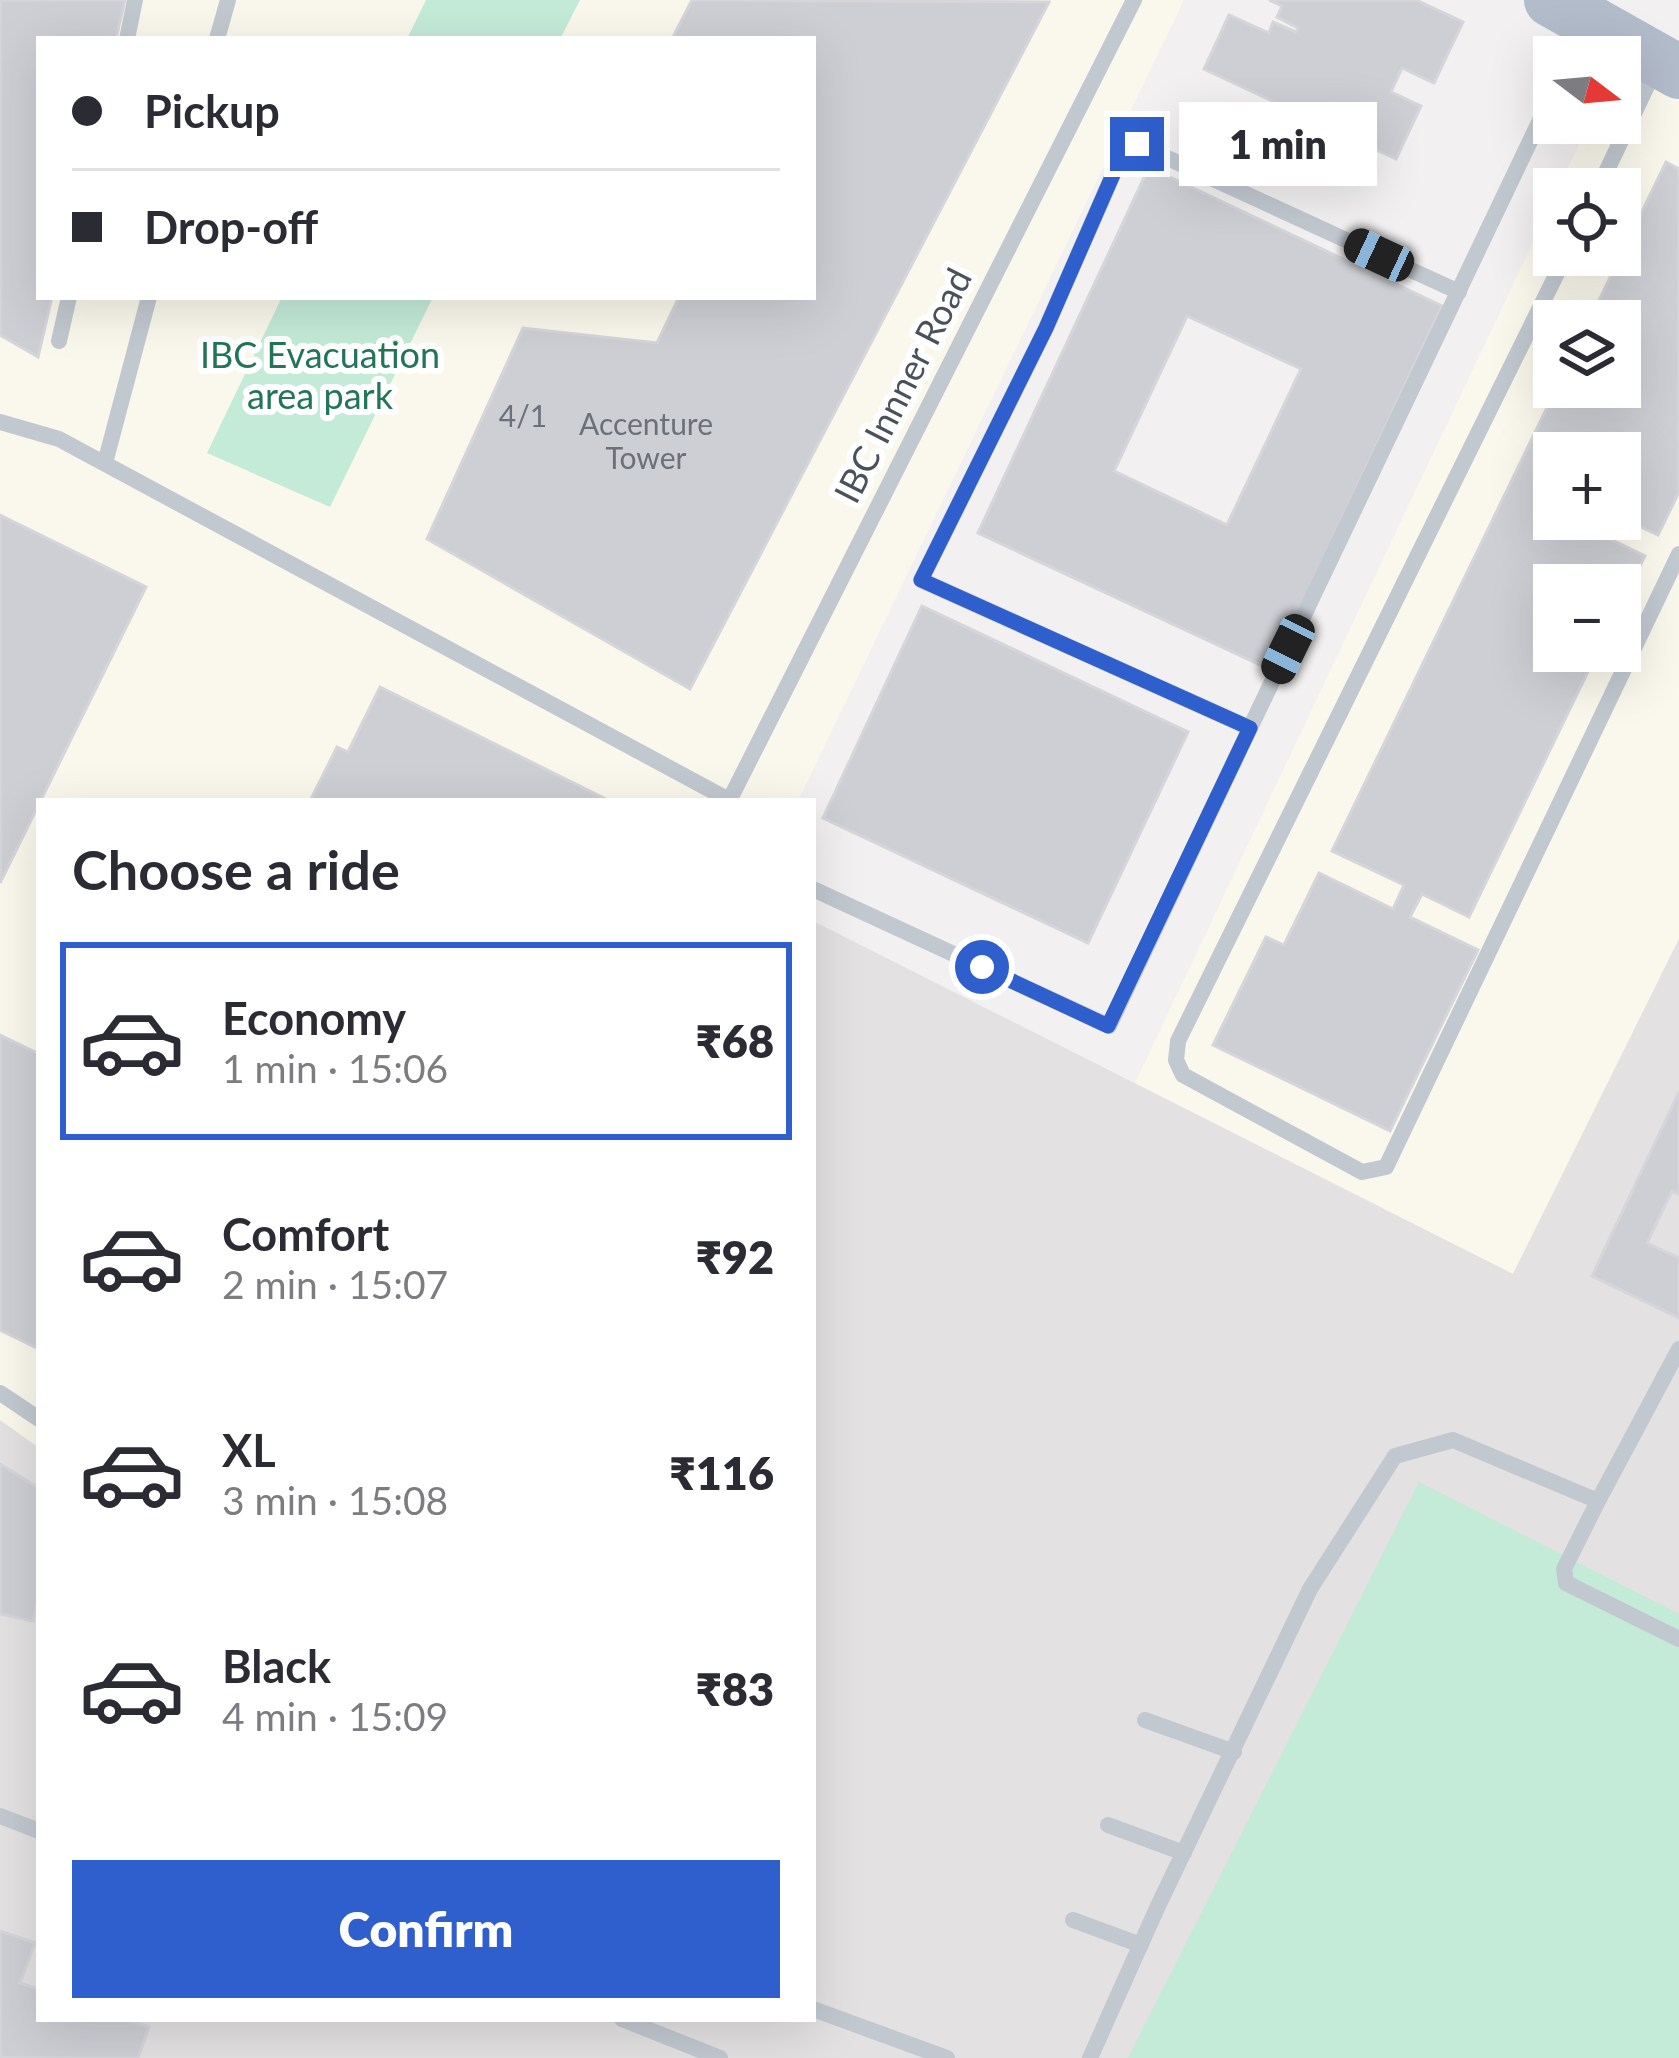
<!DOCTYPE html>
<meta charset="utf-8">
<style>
:root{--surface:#fff;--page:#f2f2f3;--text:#2b2b33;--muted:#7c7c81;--line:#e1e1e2;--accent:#2f5ecd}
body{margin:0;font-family:Lato,sans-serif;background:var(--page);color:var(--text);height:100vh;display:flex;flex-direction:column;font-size:45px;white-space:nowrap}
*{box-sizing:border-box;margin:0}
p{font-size:39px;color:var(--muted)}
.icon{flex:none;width:66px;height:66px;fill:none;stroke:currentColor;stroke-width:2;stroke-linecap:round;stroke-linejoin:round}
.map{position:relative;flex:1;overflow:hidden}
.sheet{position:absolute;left:36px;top:798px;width:780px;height:1224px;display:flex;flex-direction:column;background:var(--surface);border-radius:0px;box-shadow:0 12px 48px #0002}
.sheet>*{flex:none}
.top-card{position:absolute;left:36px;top:36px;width:780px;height:264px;border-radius:0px;box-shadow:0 12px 48px #0002;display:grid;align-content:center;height:264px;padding:0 36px;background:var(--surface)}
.needle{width:78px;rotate:106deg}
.buttons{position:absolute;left:1533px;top:36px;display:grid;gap:24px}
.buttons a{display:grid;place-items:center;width:108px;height:108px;border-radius:0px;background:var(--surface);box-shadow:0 12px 48px #0002;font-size:60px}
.end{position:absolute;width:54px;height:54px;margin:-27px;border:15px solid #2f5ecd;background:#fff;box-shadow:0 0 0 6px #fff}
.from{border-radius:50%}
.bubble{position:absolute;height:84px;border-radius:0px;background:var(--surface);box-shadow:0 12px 48px #0002;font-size:39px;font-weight:800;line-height:84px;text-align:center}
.car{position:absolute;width:36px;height:72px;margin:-36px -18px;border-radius:15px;box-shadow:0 0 9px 3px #0007;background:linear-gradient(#222 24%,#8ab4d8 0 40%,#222 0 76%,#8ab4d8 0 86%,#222 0)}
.top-card b{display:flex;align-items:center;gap:42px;height:114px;font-size:45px}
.top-card b+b{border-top:3px solid var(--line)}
.top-card i{width:30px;height:30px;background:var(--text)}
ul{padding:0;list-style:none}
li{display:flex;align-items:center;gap:36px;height:198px;margin:0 24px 18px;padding:0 12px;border:6px solid transparent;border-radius:0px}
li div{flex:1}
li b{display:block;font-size:45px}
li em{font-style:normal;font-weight:800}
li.on{border-color:var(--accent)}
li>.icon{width:108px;height:108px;stroke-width:1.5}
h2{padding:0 36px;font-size:54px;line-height:144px}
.cta{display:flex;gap:24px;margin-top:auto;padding:24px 36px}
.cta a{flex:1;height:138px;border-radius:0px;background:var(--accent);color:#fff;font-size:48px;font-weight:800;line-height:138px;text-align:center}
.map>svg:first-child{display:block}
</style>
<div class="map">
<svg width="1679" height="2058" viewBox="0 0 1679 2058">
<rect width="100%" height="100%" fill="#f2f0f0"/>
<path fill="#faf8ec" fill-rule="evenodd" d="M0,0H1184L798,801H39V1448L0,1420ZM39,39H813V297H39Z
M1620,58L1679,88V939L1513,1274L1135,1083L1554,198V255H1620V189H1558L1589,123H1620ZM1554,321H1620V387H1554ZM1554,453H1620V519H1554ZM1554,585H1620V651H1554Z"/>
<path fill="#e3e1e1" d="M813,921L1513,1274L1679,939V2058H0V1420L39,1448V2019H813Z"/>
<path fill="#c4ead8" d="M426,0H580L560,39H407Z
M282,297H433L330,507L207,453Z
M1419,1482L1679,1614V2058H1128Z"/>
<path fill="#cecfd4" stroke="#d5d5da" stroke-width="3" fill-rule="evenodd" d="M0,0H125L116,39H39V297H52L38,357L0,335Z
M692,0L1049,2L690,689L427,539L523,328L657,343L679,297H813V39H672Z
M1269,0H1416L1463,22L1434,83L1402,68L1391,92L1421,106L1396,159L1204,69L1229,15L1269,33L1273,22L1296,32L1298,28L1277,17L1282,6Z
M1666,162L1679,169V492L1658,535L1620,517V453H1554V519H1605L1598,533L1645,556L1620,606V585H1554V651H1598L1469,917L1422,894L1410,917L1478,950L1390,1131L1213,1045L1266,937L1284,945L1319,873L1393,909L1404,885L1332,851L1557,387H1620V321H1589Z
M1149,167L1442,306L1271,670L978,533ZM1187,316L1301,369L1227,525L1114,471Z
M0,515L146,587L0,883Z
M922,606L1188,732L1088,943L823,818Z
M380,687L610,801H310L337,747L348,752Z
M0,1035L39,1054V1349L0,1330Z
M1679,1092V1194L1672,1191L1647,1243L1679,1258V1318L1592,1276Z
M0,1464L39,1488V1594L33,1621L0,1614Z
M0,1931L35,1943L20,1983L39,1989V2019H125L149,2027L138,2058H0Z"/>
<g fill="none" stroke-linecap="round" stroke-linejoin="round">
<path stroke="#c2c8d0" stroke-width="16" d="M127,39L135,0
M217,39L228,0
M1570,57L1584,27
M1598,189L1656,67
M1566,255L1178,1041L1176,1060L1183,1075L1362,1172L1386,1167L1679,554
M1459,292L1137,144L1115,170L1046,328L921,580L1250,728L1554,91
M59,341L69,297
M0,422L59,439L729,800
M105,463L149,297
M729,801L1134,0
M813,889L1109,1026L1250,728
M0,1393L39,1419
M1598,1501L1564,1569L1566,1583L1679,1639
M1145,1720L1234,1752
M0,1816L39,1831
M1108,1825L1184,1853
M1073,1920L1141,1945
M813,2009L947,2058
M622,2019L720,2058
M1090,2058L1157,1908L1310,1589L1395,1456L1453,1440L1598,1501L1679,1349"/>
<path stroke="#b3bccb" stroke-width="54" d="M1551,0L1679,72"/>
</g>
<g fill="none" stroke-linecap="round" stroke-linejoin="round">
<path stroke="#2f5ecd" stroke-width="15" d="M982,967L1108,1026L1250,728L921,580L1046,328L1115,170L1137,144"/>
</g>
<g text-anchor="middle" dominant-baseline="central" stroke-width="12" stroke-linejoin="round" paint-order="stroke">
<g font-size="30" fill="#6b7079">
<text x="523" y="415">4/1</text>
<text x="646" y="423">Accenture<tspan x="646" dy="34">Tower</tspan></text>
</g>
<g font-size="36" fill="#227557" stroke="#fff">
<text x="320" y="354">IBC Evacuation<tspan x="320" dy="41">area park</tspan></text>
</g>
<g font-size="36" fill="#4a515b" stroke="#fff">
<text transform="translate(902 385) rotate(-63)">IBC Innner Road</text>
</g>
</g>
</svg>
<div class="buttons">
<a><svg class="needle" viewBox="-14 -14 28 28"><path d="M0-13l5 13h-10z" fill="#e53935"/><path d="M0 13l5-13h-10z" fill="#7c7c81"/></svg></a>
<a><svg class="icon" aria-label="locate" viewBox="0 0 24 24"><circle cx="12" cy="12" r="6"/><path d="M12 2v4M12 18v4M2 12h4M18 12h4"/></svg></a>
<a><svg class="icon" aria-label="layers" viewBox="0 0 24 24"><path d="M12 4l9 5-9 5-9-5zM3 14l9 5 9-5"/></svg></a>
<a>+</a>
<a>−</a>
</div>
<i class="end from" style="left:982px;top:967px"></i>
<i class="end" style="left:1137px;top:144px"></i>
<div class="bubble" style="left:1179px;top:102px;width:198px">1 min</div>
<i class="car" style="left:1379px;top:255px;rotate:295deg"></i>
<i class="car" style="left:1288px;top:649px;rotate:206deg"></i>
<div class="top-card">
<b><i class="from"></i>Pickup</b>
<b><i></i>Drop-off</b>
</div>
<section class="sheet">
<h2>Choose a ride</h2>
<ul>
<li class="on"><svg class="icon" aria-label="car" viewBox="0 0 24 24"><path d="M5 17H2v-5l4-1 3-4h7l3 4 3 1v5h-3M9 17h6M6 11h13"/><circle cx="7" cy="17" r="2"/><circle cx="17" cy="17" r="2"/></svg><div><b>Economy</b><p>1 min · 15:06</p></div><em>₹68</em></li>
<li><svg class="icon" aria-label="car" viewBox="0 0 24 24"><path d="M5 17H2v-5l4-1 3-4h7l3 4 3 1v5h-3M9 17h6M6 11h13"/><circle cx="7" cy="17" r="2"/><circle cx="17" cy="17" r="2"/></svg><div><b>Comfort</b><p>2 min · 15:07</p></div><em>₹92</em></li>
<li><svg class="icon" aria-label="car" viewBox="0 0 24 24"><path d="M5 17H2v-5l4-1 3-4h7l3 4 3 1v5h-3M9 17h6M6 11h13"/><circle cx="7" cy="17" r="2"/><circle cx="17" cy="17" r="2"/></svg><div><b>XL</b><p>3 min · 15:08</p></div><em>₹116</em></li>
<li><svg class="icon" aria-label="car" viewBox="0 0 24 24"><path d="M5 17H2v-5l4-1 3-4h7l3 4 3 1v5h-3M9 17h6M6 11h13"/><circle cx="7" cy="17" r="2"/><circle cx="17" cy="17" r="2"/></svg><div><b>Black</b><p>4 min · 15:09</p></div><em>₹83</em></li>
</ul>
<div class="cta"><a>Confirm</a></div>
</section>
</div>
